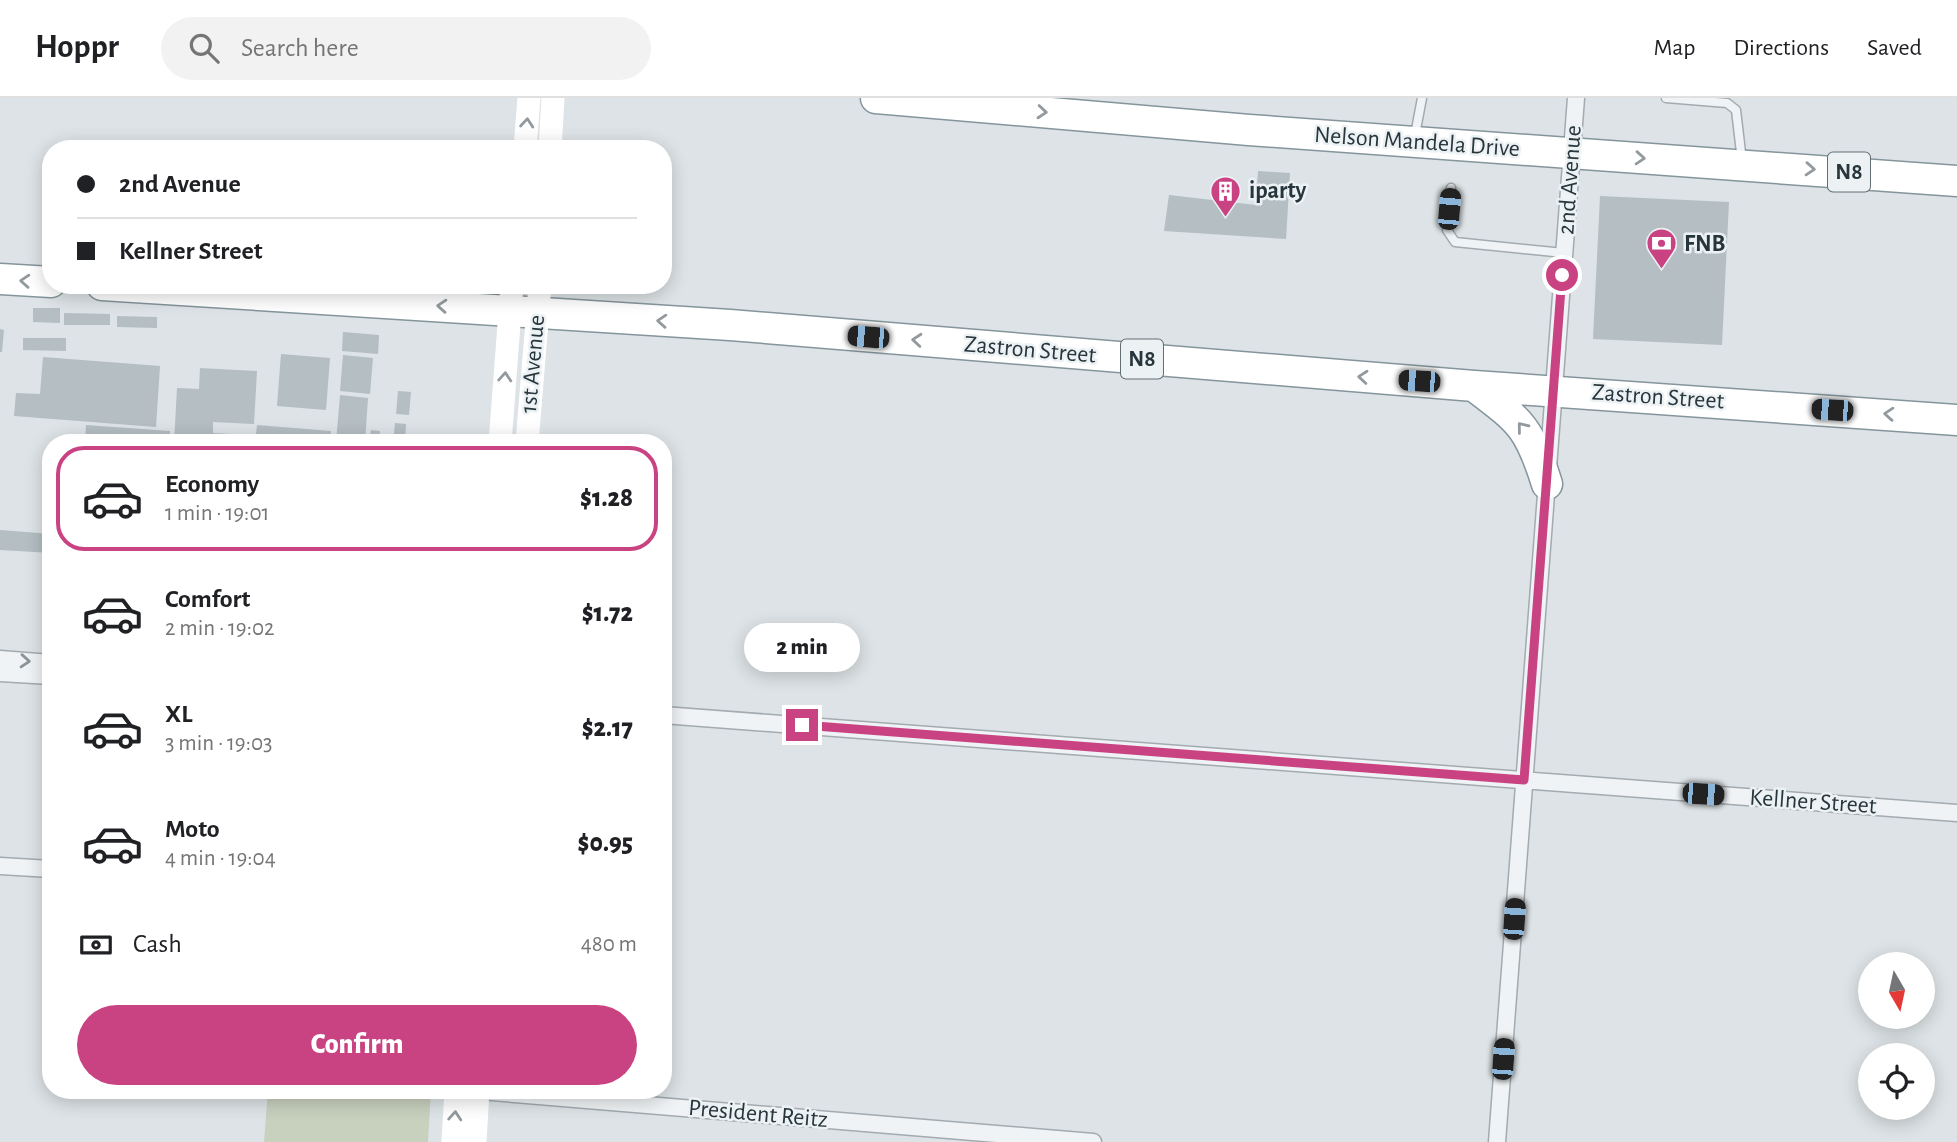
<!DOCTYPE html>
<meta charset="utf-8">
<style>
:root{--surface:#fff;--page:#f2f2f2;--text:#202124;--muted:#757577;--line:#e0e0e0;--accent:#c94382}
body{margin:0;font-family:"Alegreya Sans",sans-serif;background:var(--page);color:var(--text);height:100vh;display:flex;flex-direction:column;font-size:26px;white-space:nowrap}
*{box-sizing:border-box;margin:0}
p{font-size:23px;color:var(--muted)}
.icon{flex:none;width:38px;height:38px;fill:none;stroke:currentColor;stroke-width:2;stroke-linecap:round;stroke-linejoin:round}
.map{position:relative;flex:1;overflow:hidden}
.sheet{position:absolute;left:42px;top:336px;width:630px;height:665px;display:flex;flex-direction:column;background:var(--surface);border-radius:28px;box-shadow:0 4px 18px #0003}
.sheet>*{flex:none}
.guide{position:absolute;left:42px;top:42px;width:630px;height:154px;border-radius:28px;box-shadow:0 4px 18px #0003;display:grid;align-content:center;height:154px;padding:0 35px;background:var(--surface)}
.needle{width:46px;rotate:171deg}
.tools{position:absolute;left:1858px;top:854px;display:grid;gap:14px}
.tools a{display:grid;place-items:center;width:77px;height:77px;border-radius:50%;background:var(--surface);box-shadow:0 4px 18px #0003;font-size:35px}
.end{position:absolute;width:32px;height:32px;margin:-16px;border:9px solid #c94382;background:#fff;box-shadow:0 0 0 4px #fff}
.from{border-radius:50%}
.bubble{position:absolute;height:49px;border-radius:24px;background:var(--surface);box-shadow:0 4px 18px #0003;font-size:23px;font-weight:800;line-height:49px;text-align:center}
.car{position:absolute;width:21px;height:42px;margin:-21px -10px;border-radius:9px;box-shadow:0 0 5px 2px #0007;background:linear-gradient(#222 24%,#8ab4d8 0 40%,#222 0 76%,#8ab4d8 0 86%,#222 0)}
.guide b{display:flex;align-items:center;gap:24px;height:66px;font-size:26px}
.guide b+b{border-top:2px solid var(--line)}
.guide i{width:18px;height:18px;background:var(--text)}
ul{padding:12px 0 0;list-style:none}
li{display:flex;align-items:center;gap:21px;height:105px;margin:0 14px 10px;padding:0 21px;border:4px solid transparent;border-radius:28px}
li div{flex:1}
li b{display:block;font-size:26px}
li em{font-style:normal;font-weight:800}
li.active{border-color:var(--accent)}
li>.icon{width:63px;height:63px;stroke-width:1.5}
.pay{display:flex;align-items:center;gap:18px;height:77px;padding:0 35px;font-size:26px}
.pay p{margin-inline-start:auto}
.button{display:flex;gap:14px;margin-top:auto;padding:14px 35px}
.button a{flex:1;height:80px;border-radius:42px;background:var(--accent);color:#fff;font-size:28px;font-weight:800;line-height:80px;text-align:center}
header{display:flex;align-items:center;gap:42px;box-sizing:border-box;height:98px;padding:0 35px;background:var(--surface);border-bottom:2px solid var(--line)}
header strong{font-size:33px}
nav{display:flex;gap:38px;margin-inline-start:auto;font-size:24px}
.search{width:490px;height:63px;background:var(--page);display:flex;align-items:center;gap:18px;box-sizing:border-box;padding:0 24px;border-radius:38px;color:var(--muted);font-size:26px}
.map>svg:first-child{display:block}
</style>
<header>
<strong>Hoppr</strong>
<div class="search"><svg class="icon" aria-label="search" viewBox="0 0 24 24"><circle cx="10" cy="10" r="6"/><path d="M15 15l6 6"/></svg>Search here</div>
<nav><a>Map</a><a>Directions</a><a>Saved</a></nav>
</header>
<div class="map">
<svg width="1957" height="1044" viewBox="0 0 1957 1044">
<rect width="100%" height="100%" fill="#dde3e6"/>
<path fill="#c8d0be" d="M268,992H431L428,1044H264Z"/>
<path fill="#b4bec3" d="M1258,73L1290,75L1286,141L1164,133L1169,97L1256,107Z
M1600,98L1729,104L1722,247L1593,241Z
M33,210H60V225L33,224Z
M64,215L110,216V227H64Z
M117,218L157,219V230L117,229Z
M0,231L4,232L2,254H0Z
M343,234L379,237L378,256L342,253Z
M23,240H66V253L23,252Z
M281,256L330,260L326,312L277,308Z
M343,257L373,260L370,296L340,293Z
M43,259L160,268L156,329L14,318L16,295L40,296Z
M200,270L257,273L254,326L213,324V335L230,336V345H174L177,290L199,291Z
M398,293L411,294L409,317L396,316Z
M340,297L368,300L365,345H336Z
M395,325L406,326L405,345H393Z
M86,327L170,333V345H85Z
M257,327L331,333L330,345H255Z
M371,332L380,333L379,345H369Z
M0,432L51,436V455L0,452Z"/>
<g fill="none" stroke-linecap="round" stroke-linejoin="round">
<defs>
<path id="lane" d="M1666,0L1727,5L1736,12L1742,63
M1415,37L1422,0
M1451,90L1447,132L1455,144L1564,155"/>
<path id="street" d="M0,561L51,565
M0,575L51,578
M663,617L1957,715
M0,768L51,771
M467,992L1093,1044
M1497,1044L1576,0"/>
<path id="highway" d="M876,0L1249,32L1957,83
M0,181L51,184
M102,187L730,227L1474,288L1957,322
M1474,288C1520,323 1529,328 1547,386"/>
</defs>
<use href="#lane" stroke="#a3abb0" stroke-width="11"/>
<use href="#street" stroke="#a3abb0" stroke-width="19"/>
<use href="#highway" stroke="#84959c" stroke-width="33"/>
<use href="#lane" stroke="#eff3f5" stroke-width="8"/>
<use href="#street" stroke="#eff3f5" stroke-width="16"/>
<path stroke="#fff" stroke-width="23" d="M525,51L529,0
M550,51L553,0
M500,345L512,187
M527,345L540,187
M453,1044L456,992
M475,1044L478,992"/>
<use href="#highway" stroke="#fff" stroke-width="30"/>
</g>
<defs><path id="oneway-chevron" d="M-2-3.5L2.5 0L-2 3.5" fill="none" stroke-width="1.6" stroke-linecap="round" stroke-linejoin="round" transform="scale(1.75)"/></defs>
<g stroke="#939a9e">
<use href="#oneway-chevron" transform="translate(1042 14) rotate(5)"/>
<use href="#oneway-chevron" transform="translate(527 25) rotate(-85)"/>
<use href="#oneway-chevron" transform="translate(1640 60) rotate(4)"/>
<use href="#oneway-chevron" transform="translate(1810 71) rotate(4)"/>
<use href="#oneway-chevron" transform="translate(25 183) rotate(-176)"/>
<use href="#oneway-chevron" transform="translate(442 208) rotate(-176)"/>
<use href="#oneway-chevron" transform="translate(662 223) rotate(-176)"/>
<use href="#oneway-chevron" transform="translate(917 242) rotate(-175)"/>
<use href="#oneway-chevron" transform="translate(505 279) rotate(-86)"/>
<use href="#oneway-chevron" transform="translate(1363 279) rotate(-175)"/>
<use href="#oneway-chevron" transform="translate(1889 316) rotate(-176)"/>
<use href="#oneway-chevron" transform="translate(1522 329) rotate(-129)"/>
<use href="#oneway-chevron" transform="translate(455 1018) rotate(-86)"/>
</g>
<use stroke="#8b9498" href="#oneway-chevron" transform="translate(25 563) rotate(4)"/>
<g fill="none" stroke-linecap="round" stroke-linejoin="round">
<path stroke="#c94382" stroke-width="9" d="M802,627L1524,682L1562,177"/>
</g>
<defs>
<symbol id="building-pin" viewBox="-11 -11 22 30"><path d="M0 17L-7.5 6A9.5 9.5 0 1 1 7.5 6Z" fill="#c94382" stroke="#ecf2f4"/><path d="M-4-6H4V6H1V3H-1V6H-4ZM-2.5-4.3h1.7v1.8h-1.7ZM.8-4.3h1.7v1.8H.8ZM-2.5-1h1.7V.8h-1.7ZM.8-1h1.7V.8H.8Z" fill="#fff"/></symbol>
<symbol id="bank-pin" viewBox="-11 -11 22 30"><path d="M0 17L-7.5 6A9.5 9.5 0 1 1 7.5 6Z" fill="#c94382" stroke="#ecf2f4"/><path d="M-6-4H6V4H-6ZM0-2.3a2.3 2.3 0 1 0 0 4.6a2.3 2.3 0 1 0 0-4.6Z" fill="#fff"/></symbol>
</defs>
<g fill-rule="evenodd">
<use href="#building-pin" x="1208" y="76" width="35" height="47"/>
<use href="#bank-pin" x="1644" y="128" width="35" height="47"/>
</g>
<g text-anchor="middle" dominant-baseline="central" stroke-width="5" stroke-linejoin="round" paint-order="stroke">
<g fill="#ecf2f4" stroke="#626e73" stroke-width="2">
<rect x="1828" y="54.5" width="42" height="39" rx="5"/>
<rect x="1121" y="241.5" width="42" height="39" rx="5"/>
</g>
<g font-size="23" font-weight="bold" fill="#27353c">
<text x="1849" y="74">N8</text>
<text x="1142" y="261">N8</text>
</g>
<g font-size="24" fill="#27353c" stroke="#ecf2f4">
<text transform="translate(1417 44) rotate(4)">Nelson Mandela Drive</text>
<text transform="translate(1570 82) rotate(-86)">2nd Avenue</text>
<text transform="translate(1030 252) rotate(5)">Zastron Street</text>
<text transform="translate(533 266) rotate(-85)">1st Avenue</text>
<text transform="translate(1658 299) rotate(4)">Zastron Street</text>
<text transform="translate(1813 704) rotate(4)">Kellner Street</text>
<text transform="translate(758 1016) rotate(5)">President Reitz</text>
</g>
<g font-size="24" font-weight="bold" fill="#27353c" stroke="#ecf2f4" text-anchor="start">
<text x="1249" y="93">iparty</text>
<text x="1684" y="146">FNB</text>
</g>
</g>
</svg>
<div class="tools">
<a><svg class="needle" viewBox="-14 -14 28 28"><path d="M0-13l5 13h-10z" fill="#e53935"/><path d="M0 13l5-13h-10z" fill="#757577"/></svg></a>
<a><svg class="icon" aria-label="locate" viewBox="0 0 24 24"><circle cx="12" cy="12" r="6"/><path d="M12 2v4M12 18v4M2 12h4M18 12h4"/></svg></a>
</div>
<i class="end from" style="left:1562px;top:177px"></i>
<i class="end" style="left:802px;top:627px"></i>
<div class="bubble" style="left:744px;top:525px;width:116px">2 min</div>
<i class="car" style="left:1449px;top:111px;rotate:5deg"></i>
<i class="car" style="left:868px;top:239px;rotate:275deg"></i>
<i class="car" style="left:1419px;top:283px;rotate:274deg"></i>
<i class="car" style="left:1832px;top:312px;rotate:274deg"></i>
<i class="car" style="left:1703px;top:696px;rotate:94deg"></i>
<i class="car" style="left:1514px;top:821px;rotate:4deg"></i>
<i class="car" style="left:1503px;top:961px;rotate:4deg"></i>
<div class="guide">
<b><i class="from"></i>2nd Avenue</b>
<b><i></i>Kellner Street</b>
</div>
<section class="sheet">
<ul>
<li class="active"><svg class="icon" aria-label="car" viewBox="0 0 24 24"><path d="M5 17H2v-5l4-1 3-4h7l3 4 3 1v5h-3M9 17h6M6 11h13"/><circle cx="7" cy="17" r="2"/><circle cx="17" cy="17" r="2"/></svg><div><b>Economy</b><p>1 min · 19:01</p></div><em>$1.28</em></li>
<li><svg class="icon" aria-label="car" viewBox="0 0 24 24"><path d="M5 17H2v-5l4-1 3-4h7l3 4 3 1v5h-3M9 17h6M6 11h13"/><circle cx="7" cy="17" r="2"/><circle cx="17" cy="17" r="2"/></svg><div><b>Comfort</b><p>2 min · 19:02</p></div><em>$1.72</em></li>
<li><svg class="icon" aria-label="car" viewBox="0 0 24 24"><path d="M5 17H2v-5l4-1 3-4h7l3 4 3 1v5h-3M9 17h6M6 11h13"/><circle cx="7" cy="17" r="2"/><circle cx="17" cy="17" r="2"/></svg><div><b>XL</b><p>3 min · 19:03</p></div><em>$2.17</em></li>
<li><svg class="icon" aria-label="car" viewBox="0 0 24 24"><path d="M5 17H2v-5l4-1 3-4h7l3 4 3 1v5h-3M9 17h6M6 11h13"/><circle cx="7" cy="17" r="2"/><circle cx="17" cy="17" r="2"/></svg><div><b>Moto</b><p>4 min · 19:04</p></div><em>$0.95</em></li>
</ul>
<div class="pay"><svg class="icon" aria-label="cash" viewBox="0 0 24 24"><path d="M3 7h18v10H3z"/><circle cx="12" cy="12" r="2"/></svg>Cash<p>480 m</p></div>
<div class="button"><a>Confirm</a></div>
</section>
</div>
